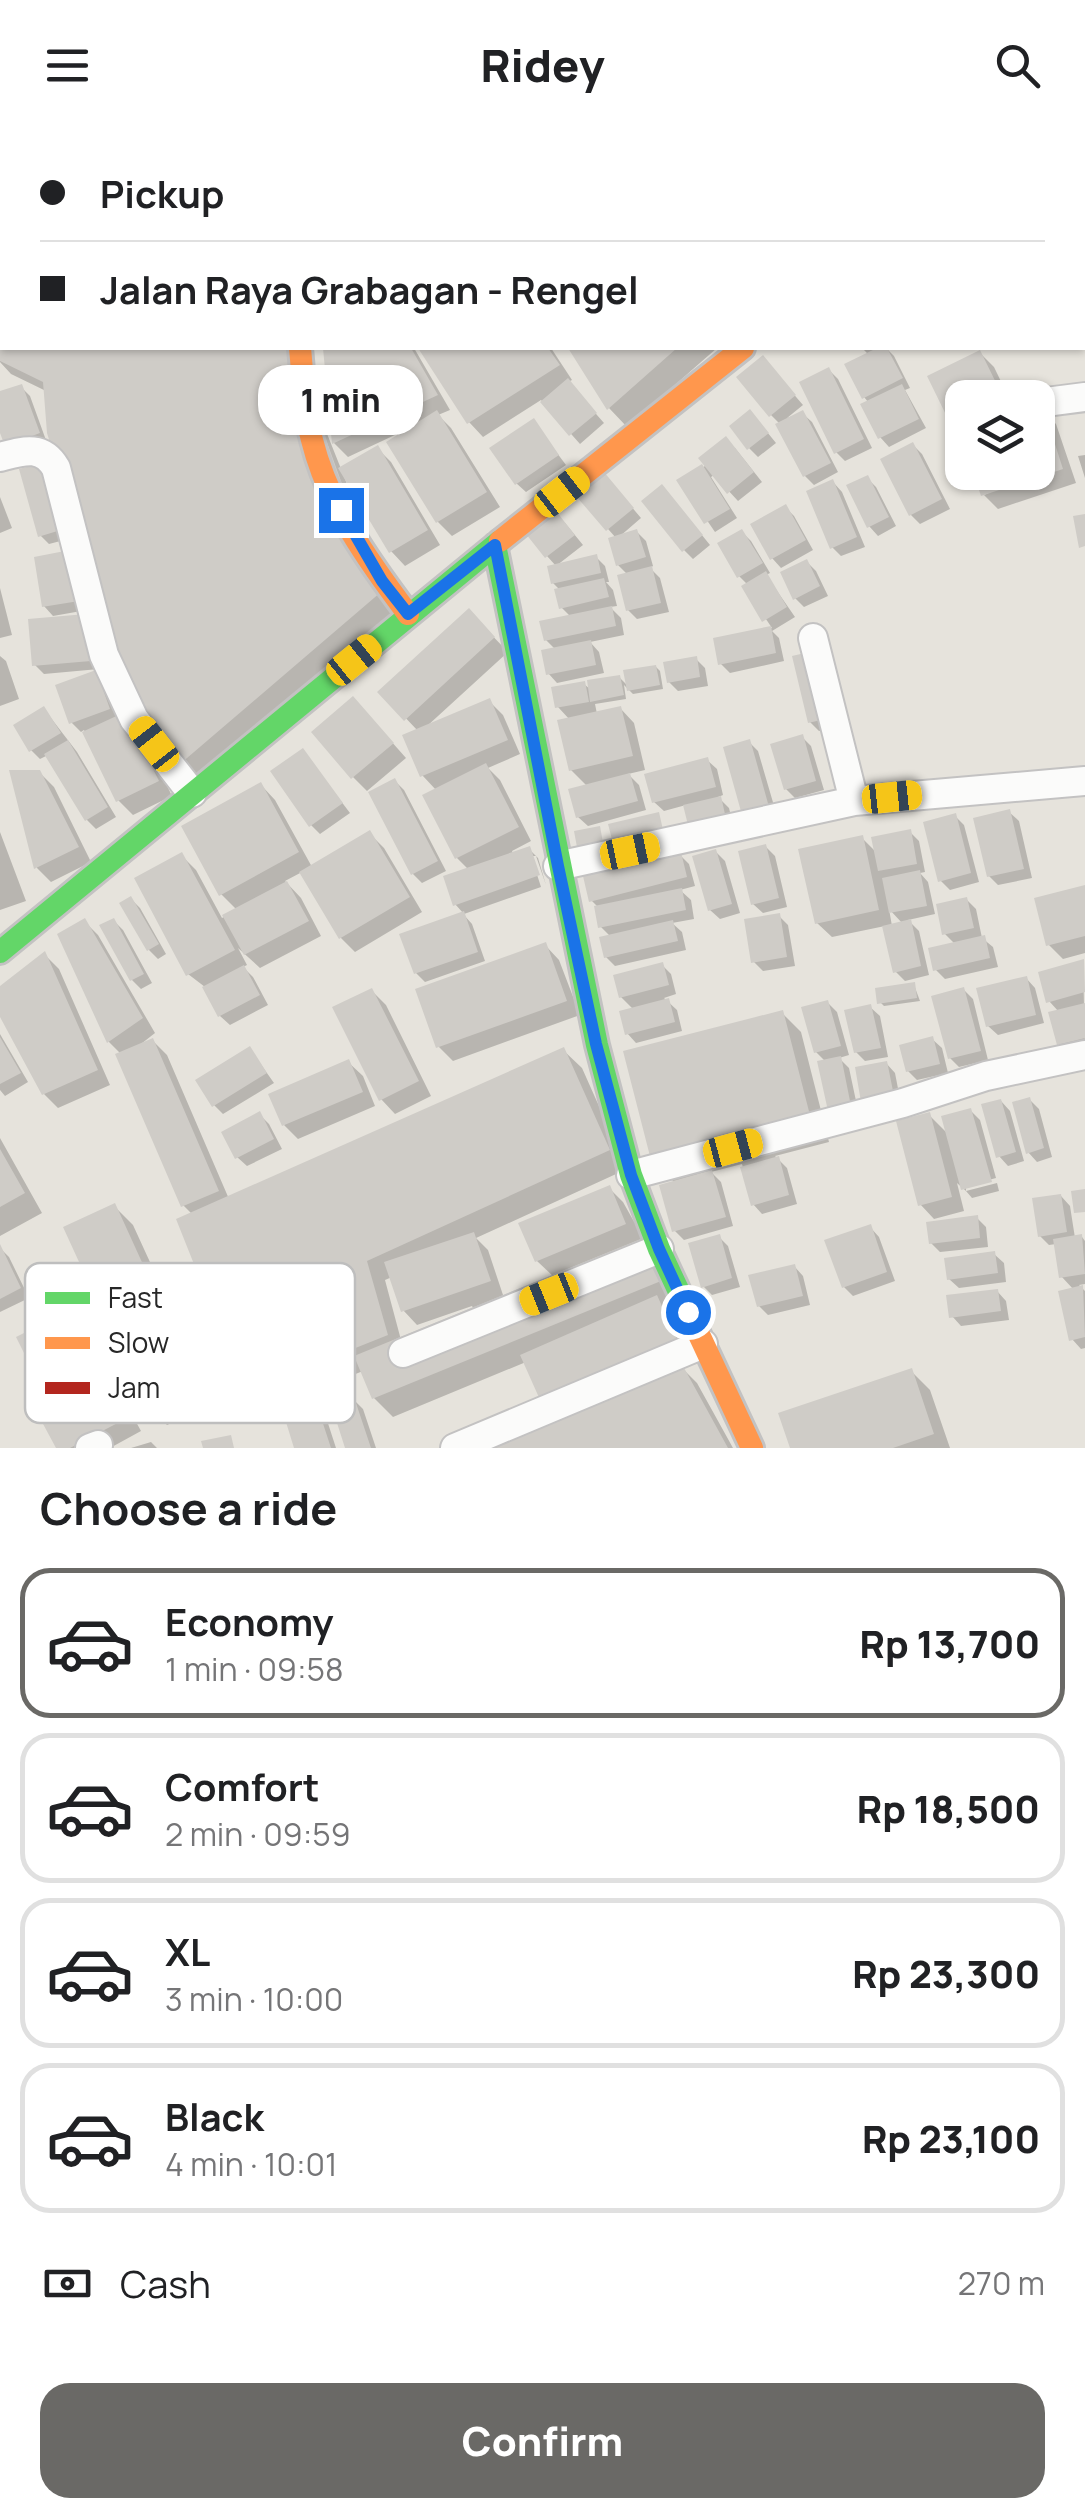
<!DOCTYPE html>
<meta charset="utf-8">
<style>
:root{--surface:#fff;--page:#f2f2f2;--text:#202124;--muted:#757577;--line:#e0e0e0;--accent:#6a6966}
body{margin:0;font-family:Manrope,sans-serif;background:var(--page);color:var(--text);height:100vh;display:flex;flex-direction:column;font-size:38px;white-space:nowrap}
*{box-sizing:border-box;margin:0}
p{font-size:32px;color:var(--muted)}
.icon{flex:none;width:55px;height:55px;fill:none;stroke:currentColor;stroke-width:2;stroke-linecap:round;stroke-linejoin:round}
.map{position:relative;height:1318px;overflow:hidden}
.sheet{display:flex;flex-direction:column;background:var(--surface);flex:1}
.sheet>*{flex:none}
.guide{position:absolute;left:0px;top:0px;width:1085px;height:220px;box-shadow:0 2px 8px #0004;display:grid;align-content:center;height:220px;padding:0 40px;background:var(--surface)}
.fabs{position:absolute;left:945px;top:250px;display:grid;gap:20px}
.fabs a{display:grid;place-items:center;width:110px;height:110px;border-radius:20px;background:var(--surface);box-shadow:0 2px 8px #0004;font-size:50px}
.end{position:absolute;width:45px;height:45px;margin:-22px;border:12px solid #1a73e8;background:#fff;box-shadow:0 0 0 5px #fff}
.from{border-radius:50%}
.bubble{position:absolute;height:70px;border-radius:30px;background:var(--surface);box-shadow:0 2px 8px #0004;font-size:32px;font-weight:800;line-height:70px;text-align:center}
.car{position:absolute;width:30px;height:60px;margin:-30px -15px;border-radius:12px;box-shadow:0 0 8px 2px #0007;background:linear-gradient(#f5c518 24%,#345 0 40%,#f5c518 0 76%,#345 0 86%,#f5c518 0)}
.guide b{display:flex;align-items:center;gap:35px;height:95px;font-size:38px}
.guide b+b{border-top:2px solid var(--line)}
.guide i{width:25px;height:25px;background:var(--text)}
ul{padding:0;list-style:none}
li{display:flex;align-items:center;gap:30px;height:150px;margin:0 20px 15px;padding:0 20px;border:5px solid var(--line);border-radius:30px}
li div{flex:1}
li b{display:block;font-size:38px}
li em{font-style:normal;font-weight:800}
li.selected{border-color:var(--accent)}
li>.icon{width:90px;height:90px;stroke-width:1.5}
h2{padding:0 40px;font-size:45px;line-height:120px}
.pay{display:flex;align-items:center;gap:25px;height:110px;padding:0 40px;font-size:38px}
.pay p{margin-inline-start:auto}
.primary-button{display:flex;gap:20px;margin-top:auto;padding:20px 40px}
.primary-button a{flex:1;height:115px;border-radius:30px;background:var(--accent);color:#fff;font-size:40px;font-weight:800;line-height:115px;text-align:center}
header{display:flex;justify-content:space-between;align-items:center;height:130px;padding:0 40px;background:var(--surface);font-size:45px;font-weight:800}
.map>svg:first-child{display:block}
</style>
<header><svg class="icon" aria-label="menu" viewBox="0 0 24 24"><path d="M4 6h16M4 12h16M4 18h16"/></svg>Ridey<svg class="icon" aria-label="search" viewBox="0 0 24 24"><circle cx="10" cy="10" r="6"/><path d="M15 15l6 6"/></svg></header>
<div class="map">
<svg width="1085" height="1318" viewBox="0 0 1085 1318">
<rect width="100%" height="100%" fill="#e6e3dc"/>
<path fill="#0003" fill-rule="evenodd" d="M0,0H32L33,2H2V18Z
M48,0H276L278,2H45Z
M323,0H388L389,2H324Z
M477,0H509L511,2H473Z
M596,0H651L653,2H592Z
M749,0H808L810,2H751Z
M855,0H880L881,2H857Z
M888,0H924L925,2H889Z
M2,23V98L0,91Z
M1082,31L1085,37V112L1082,107Z
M2,107V218H310L314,271L398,482L201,651L182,632L46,261L11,244L0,232Z
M325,218H414L450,280L438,285L451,298L500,377L452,406L438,392L389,313L398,307L397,304L348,327L334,313Z
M421,218H551L572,250L568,252L604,293L580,314L541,270L483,307L469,292Z
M571,218H717L627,297L609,278Z
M862,218H886L894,226L910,258L905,260L926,298L889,317L880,307L869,273L864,267L869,225Z
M980,223L994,237L1009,268H962V301L951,290L930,247Z
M771,238L803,275L787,288L802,283L812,292L838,342L814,355L805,346L780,294L771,285Z
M829,240L838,249L872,318L845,331L836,322Z
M21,257L30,266L47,313L7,314L0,296V264Z
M1042,280L1056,294L1076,353L998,379L984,365L1038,342V282Z
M533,291L566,335L526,362L516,353Z
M759,292L776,313L758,327L749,318Z
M913,315L922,324L950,379L920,394L911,385Z
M377,318L391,332L440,415L405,436L391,421Z
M735,318L762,352L738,371L714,345L711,347L737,388L715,402L680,351Z
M1085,325V348L1078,326Z
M45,335L72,408L49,414L40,405Z
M867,348L876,357L896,396L878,406L869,396Z
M833,352L842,362L865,417L841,426L832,417Z
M613,355L641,388L619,407L637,402L646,411L653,436L650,438L660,448L669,482L637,489L628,480V445L618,435L616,408L579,366Z
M0,367L12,398L0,403Z
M671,367L710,415L693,429L684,420Z
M785,377L794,386L813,420L781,438L772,428Z
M565,393L583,415L556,436L547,426Z
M742,402L751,411L770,443L766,445L795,487L772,501L779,508L784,531L730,543L720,533L716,510L772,498L744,457L748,455L739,446Z
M596,427L605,436L609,452H606L613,460L617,476L610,477L621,488L624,505L590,512L599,522L604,543L557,553L548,543L555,519L546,510L571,487L561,477L560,460L553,453Z
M36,429L87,480L53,486L44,476Z
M807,432L816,441L828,466L804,477L795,468Z
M0,458L12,505L0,508Z
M85,487L99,539L44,544L35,535Z
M483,496L508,522L426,597L489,571L503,585L520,624L488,638L500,650L531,711L512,721L513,724L529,719L538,728L546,755L536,726H531L541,757L464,784L455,774L469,740L457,728L437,661L422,645L418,601L381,562Z
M0,526L6,531L19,569L0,576Z
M795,528L841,596L819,601L810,592Z
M696,529L705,538L708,556L678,561L669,552Z
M656,537L660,541L663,559L633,564L624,555L626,569L595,574L597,584L620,578L634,593L645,640L628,644L639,655L646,680L588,696L578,687L588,657L571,640L570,590L558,577L584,554L591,560L619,547L629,557Z
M95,543L104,552L118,588L139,599L172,666L133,685L118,670L84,600L81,602L71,592Z
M44,579L77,622L116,687L96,699L87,690L48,625L40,629L31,620Z
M367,584L406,628L367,661L353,647Z
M802,607L811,616L824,660L795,668L786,659Z
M749,612L758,621L777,686L754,693Z
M303,621L350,683L320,704L311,695Z
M707,630L717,639L723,665L718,667L729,678L736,707L686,675L664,681L654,672Z
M39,642L54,657L91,732L51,752L37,738Z
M395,651L404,660L446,741L422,753L413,744Z
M261,655L275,670L312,737L370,704L384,718L422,782L355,822L341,808L302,742L285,751L301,768L321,806L260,838L238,818L247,835L243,837L253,847L268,875L230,895L220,886L205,857L188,844L182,726L196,740L222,788L237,780L221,764Z
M1009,682L1019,691L1032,748L998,755L989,746Z
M955,686L964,695L979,752L950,760L940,750Z
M0,702L26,771L0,780Z
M910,702L919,711L925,742L920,743L928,752L935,784L908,790L919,801L929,845L905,851L895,841L885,796L832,807L817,793L862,708L877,723ZM889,779L903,794L892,796Z
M766,717L775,726L787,777L763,783L753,774Z
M716,722L725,731L740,783L720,789L710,780Z
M680,725L689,734L695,756L680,760L691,770L694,789L672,793L682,802L686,820L615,836L606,827L611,807L601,797L600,779L591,770Z
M1085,758V823L1063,829L1048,814Z
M131,769L140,778L166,824L158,829L149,820Z
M967,770L976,779L982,808L993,817L998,837L945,849L936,840L955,814L945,804Z
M463,784L472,794L485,831L425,852L416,843Z
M779,786L788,795L795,836L763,841L754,832Z
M84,791L98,805L155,903L141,914L153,911L167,925L229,1069L563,920L582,938L627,1039L476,1108L488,1120L504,1168L554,1147L537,1131L522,1095L609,1058L623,1072L678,1170L665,1175L671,1182L691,1227L582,1275L683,1239L697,1253L733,1318H487L560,1288L526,1232L393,1287L374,1268L363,1241L266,1280L247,1261L193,1085L183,1075L121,924L109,912L60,805ZM392,1147L403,1180L417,1195L472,1176L474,1180L401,1210L385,1150Z
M114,791L123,800L152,853L141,859L132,850Z
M545,815L559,830L580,885L453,931L438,916Z
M45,825L59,839L110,955L58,978L44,964L0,882V859Z
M1083,832L1085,919L1068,923L1059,914V882L1049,871Z
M662,835L671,844L676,864L664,868L677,880L682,901L636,913L627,903L634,880L621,867Z
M1026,848L1035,858L1044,893L998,905L988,896Z
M914,855L920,871L884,876L880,872Z
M964,860L973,869L988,930L959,937L950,928Z
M372,861L386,875L431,966L395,984L381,969Z
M828,873L837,882L849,925L839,928L849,938L859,985L839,989L826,932L816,922Z
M870,877L880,886L888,927L865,931L856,922Z
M782,883L801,902L829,1012L775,1026L787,1038L797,1074L762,1084L753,1074L742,1034L711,1042L721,1052L733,1096L684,1110L674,1100L675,1053L654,1032Z
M0,904L28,952L5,966L0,960Z
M932,909L942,918L948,943L917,950L908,941Z
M250,919L274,953L223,984L214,975Z
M348,932L363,946L375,976L298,1009L284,995Z
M886,933L895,943L901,974L858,939Z
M1030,970L1039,979L1052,1027L1037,1032L1028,1022Z
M1001,971L1010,981L1024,1031L1008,1036L999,1026Z
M971,981L980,990L996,1048L966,1056V1061L957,1053L964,1081L934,1089L920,1074L929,985L948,1004Z
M260,985L269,994L282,1019L247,1036L237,1027Z
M0,1008L42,1083L0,1106Z
M997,1053L999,1061L972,1068L966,1061Z
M1061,1066L1070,1076L1075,1108L1082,1107L1085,1111V1154L1079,1155L1085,1161V1218L1081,1219L1072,1209L1074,1160L1061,1146L1056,1114L1049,1115L1040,1106Z
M114,1076L133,1095L215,1274L167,1295L148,1276Z
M977,1088L986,1097L988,1117L940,1122L931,1113Z
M870,1097L879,1107L895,1151L853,1166L844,1157Z
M719,1107L728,1116L740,1157L712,1165L703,1156Z
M0,1118L9,1127L29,1168L0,1182Z
M994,1124L1004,1133L1006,1152L959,1158L949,1149Z
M794,1136L803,1146L810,1175L768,1185L759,1176Z
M997,1161L1006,1171L1009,1190L961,1196L952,1186Z
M68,1184L82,1198L105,1246L118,1259L141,1301L110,1318H59L56,1271L45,1260Z
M911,1241L930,1260L950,1318H793Z
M353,1269L363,1279L376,1318H348Z
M315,1271L324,1281L336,1318H297Z
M151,1312L157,1318H131Z"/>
<path fill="#cfccc7" d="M0,218H293L381,462L180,634L141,577L105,493L47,303L43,252L0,231Z
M323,218H411L438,265L332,314Z
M418,218H548L560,235L467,294Z
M568,218H677L607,280Z
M877,218H887L903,248L862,269L844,234Z
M980,220L1002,265L962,268V285L949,291L927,246Z
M763,225L796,265L769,287L736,247Z
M829,237L864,309L834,324L799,252Z
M568,248L597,283L569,306L540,272Z
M22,254L40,303L5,316L0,303V261Z
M902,254L919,289L878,309L860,274Z
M1043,277L1063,339L981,366L973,342H1038V279Z
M750,279L769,303L747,320L729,296Z
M437,280L487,362L436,393L386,312Z
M803,280L831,333L803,347L775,294Z
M534,288L559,325L515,355L489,318Z
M726,306L754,342L727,364L698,328Z
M913,312L942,369L909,386L880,329Z
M378,315L428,400L389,423L338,338Z
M46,332L64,399L38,407L19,339Z
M702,334L730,379L704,394L676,350Z
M604,342L634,378L606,401L576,366Z
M868,345L889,387L867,398L846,355Z
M833,349L857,407L830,419L806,361Z
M662,354L703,405L682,422L641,371Z
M786,374L806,410L770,430L750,394Z
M556,381L575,405L545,428L526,404Z
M1085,384V416L1079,418L1073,386Z
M637,399L646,427L616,436L608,408Z
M742,399L763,433L737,448L717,413Z
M70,420L79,471L42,477L34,427Z
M597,424L601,443L551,454L547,436Z
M807,429L820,456L793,470L780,442Z
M652,436L661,473L626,481L617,445Z
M766,441L787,477L762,492L741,456Z
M604,448L609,467L559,479L554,459Z
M612,476L616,496L544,511L539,491Z
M469,478L495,507L404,591L377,562Z
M86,484L91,531L32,536L28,489Z
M771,496L776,523L718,535L713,508Z
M591,510L596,535L546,545L541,520Z
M818,520L834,587L808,593L792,526Z
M697,526L700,547L667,553L663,532Z
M656,535L660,555L627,561L623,540Z
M96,540L110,579L69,594L55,555Z
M620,545L624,565L590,572L587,550Z
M585,551L589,572L555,578L551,557Z
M353,566L394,613L351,649L311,602Z
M490,568L508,610L420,647L402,605Z
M44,576L61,603L29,622L13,595Z
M621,576L633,626L569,641L557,590Z
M125,582L159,651L116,672L82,602Z
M803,604L816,651L784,660L770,614Z
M750,609L769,677L742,685L723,617Z
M68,610L108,677L85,691L44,624Z
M303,618L343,673L309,697L270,641Z
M708,627L716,657L652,673L644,644Z
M486,633L519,697L455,729L422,665Z
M9,640H40L79,717L34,739Z
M630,643L638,671L576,688L568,659Z
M395,648L438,731L411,745L368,662Z
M261,652L299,722L219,766L181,696Z
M721,666L728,698L691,707L683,675Z
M1010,679L1024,739L987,747L973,688Z
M659,682L665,709L615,721L608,694Z
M956,683L971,743L938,752L923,692Z
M600,696L605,724L579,728L574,701Z
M911,699L917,734L878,741L871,707Z
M370,700L410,767L339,809L299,742Z
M863,705L879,780L815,794L798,719Z
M766,714L779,768L751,775L738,721Z
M530,716L540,745L453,776L443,746Z
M716,719L732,774L708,781L692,726Z
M182,722L235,820L186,846L134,748Z
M681,722L687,747L589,772L583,746Z
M920,740L927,776L889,783L882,748Z
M287,751L309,791L244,825L222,785Z
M1085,755V806L1046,816L1034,768Z
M682,758L686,780L598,798L594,776Z
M131,766L159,814L147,821L119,773Z
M967,767L974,798L942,805L936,774Z
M464,781L478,822L414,844L399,804Z
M780,783L787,827L751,833L744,789Z
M85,788L143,888L107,913L57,804Z
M114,788L144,844L130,851L99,795Z
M911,789L921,836L893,843L882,796Z
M673,790L678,811L604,828L599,807Z
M985,805L990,828L933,841L928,818Z
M546,812L567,871L436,918L415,859Z
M45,821L98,940L42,965L0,887V856Z
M1084,829L1085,862L1046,873L1038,842Z
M663,832L669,855L619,868L613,845Z
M244,835L260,865L218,887L202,857Z
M1027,846L1036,885L986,897L976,858Z
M915,852L917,868L877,874L875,858Z
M964,857L981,921L948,929L931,866Z
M372,858L419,951L379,971L332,877Z
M669,868L675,892L625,905L619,881Z
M828,870L841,916L814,923L801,877Z
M1085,873V908L1057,915L1048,882Z
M871,874L881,918L854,923L844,880Z
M783,880L812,993L652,1034L623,921Z
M933,906L940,934L906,942L899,915Z
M0,907L21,943L0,954Z
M153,908L219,1061L181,1077L115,924Z
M250,916L267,943L212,977L195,950Z
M564,917L610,1020L367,1131L388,1205L245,1262L176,1089Z
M841,926L851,976L828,981L817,931Z
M349,929L363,962L282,996L268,964Z
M887,931L894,966L861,972L855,937Z
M1030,967L1044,1018L1026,1024L1012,972Z
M1001,969L1016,1022L996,1028L981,974Z
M971,978L992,1052L961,1060L941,986Z
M260,981L274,1009L235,1029L221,1002Z
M930,982L952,1067L918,1076L896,991Z
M0,1019L25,1063L0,1077Z
M779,1026L789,1065L751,1076L740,1037Z
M712,1040L726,1087L672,1102L659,1055Z
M610,1055L626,1094L535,1132L518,1093Z
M1085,1059V1082L1074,1083L1071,1061Z
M1061,1064L1067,1102L1038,1107L1032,1068Z
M115,1073L198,1255L146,1278L63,1097Z
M978,1085L980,1108L929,1114L926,1092Z
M871,1094L887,1142L842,1158L824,1110Z
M474,1102L491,1151L401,1182L384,1132Z
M720,1104L732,1148L701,1158L688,1113Z
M1082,1104L1085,1144L1059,1148L1053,1109Z
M643,1108L661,1151L372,1269L354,1226Z
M0,1114L21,1158L0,1169Z
M995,1121L998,1143L947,1150L944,1128Z
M795,1134L803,1166L757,1177L748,1145Z
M1083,1155L1085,1207L1069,1211L1058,1161Z
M998,1159L1001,1181L949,1188L946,1165Z
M657,1165L678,1212L541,1272L520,1225Z
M68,1181L95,1236L43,1261L16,1207Z
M683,1236L728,1318H480Z
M912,1238L934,1304L893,1318H790L778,1283Z
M105,1242L129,1287L70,1318H56L35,1279Z
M354,1267L371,1318H345L331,1274Z
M315,1269L331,1318H294L282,1279Z
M231,1305L234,1318H203L201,1311Z"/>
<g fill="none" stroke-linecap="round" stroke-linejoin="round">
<defs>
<path id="street" d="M1038,273L1085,267
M0,327C23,321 42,314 56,338L104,525L134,589L192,663
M813,508L854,671
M558,736L854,671L1085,651
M631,1045L903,973L986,946L1085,925
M403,1223L659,1119
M90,1318L98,1315
M455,1318L703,1214"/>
<path id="fast" d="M495,415L597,915L631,1045L659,1119L688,1181
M0,822L500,411"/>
<path id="slow" d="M300,218C303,249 304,280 312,310C328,375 368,431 408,484
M500,411L743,218
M688,1181L752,1318"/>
<path id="jam" d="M284,0L286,2
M1004,2L1007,0"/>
</defs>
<use href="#street" stroke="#c3c2c2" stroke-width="32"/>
<use href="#fast" stroke="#c3c2c2" stroke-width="28"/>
<use href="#slow" stroke="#c3c2c2" stroke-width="28"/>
<use href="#jam" stroke="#c3c2c2" stroke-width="28"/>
<use href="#street" stroke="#fbfbfa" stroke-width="28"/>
<use href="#fast" stroke="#63d668" stroke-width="22"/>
<use href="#slow" stroke="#ff974d" stroke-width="22"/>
<use href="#jam" stroke="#b3261e" stroke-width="22"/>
</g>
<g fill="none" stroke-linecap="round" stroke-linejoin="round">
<path stroke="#1a73e8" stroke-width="12" d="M341,380L382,451L408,484L495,415L558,736L596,914L631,1045L659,1119L688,1182"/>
</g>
<rect x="25" y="1133" width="330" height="160" rx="15" fill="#fff" stroke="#bebebe" stroke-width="2.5"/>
<rect x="45" y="1162" width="45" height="12" fill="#63d668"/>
<rect x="45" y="1207" width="45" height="12" fill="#ff974d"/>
<rect x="45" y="1252" width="45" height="12" fill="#b3261e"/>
<g font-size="28" fill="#272727">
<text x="108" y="1178">Fast</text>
<text x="108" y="1223">Slow</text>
<text x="108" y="1268">Jam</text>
</g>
</svg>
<div class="fabs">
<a><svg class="icon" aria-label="layers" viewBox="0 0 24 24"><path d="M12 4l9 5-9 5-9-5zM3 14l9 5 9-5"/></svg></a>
</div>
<i class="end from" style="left:688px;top:1182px"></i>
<i class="end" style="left:341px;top:380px"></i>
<div class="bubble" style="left:258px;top:235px;width:165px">1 min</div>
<i class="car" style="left:562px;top:362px;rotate:52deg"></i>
<i class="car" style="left:354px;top:530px;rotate:51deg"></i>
<i class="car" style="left:154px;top:614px;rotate:322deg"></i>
<i class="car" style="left:892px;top:667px;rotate:84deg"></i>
<i class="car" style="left:630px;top:721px;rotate:78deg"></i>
<i class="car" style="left:733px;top:1018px;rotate:75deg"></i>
<i class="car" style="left:549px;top:1164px;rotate:248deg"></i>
<div class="guide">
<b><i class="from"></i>Pickup</b>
<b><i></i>Jalan Raya Grabagan - Rengel</b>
</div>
</div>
<section class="sheet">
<h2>Choose a ride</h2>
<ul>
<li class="selected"><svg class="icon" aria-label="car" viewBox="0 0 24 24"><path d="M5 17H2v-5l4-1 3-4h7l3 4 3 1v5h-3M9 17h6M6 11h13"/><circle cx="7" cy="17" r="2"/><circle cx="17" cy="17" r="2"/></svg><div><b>Economy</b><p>1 min · 09:58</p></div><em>Rp 13,700</em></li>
<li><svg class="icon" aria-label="car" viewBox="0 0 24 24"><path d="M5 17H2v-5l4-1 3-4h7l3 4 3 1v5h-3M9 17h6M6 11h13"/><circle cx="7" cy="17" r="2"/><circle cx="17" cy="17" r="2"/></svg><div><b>Comfort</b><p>2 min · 09:59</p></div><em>Rp 18,500</em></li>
<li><svg class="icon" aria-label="car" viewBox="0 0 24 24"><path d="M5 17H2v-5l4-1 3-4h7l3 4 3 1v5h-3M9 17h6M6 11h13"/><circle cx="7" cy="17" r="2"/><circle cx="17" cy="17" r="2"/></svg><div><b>XL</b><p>3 min · 10:00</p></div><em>Rp 23,300</em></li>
<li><svg class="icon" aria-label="car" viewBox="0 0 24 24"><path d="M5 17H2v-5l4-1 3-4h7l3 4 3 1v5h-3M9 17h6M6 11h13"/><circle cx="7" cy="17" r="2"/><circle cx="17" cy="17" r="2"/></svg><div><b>Black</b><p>4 min · 10:01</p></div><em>Rp 23,100</em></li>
</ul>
<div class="pay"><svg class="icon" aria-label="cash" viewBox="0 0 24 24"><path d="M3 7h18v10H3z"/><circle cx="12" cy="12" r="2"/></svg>Cash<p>270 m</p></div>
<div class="primary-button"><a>Confirm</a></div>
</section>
